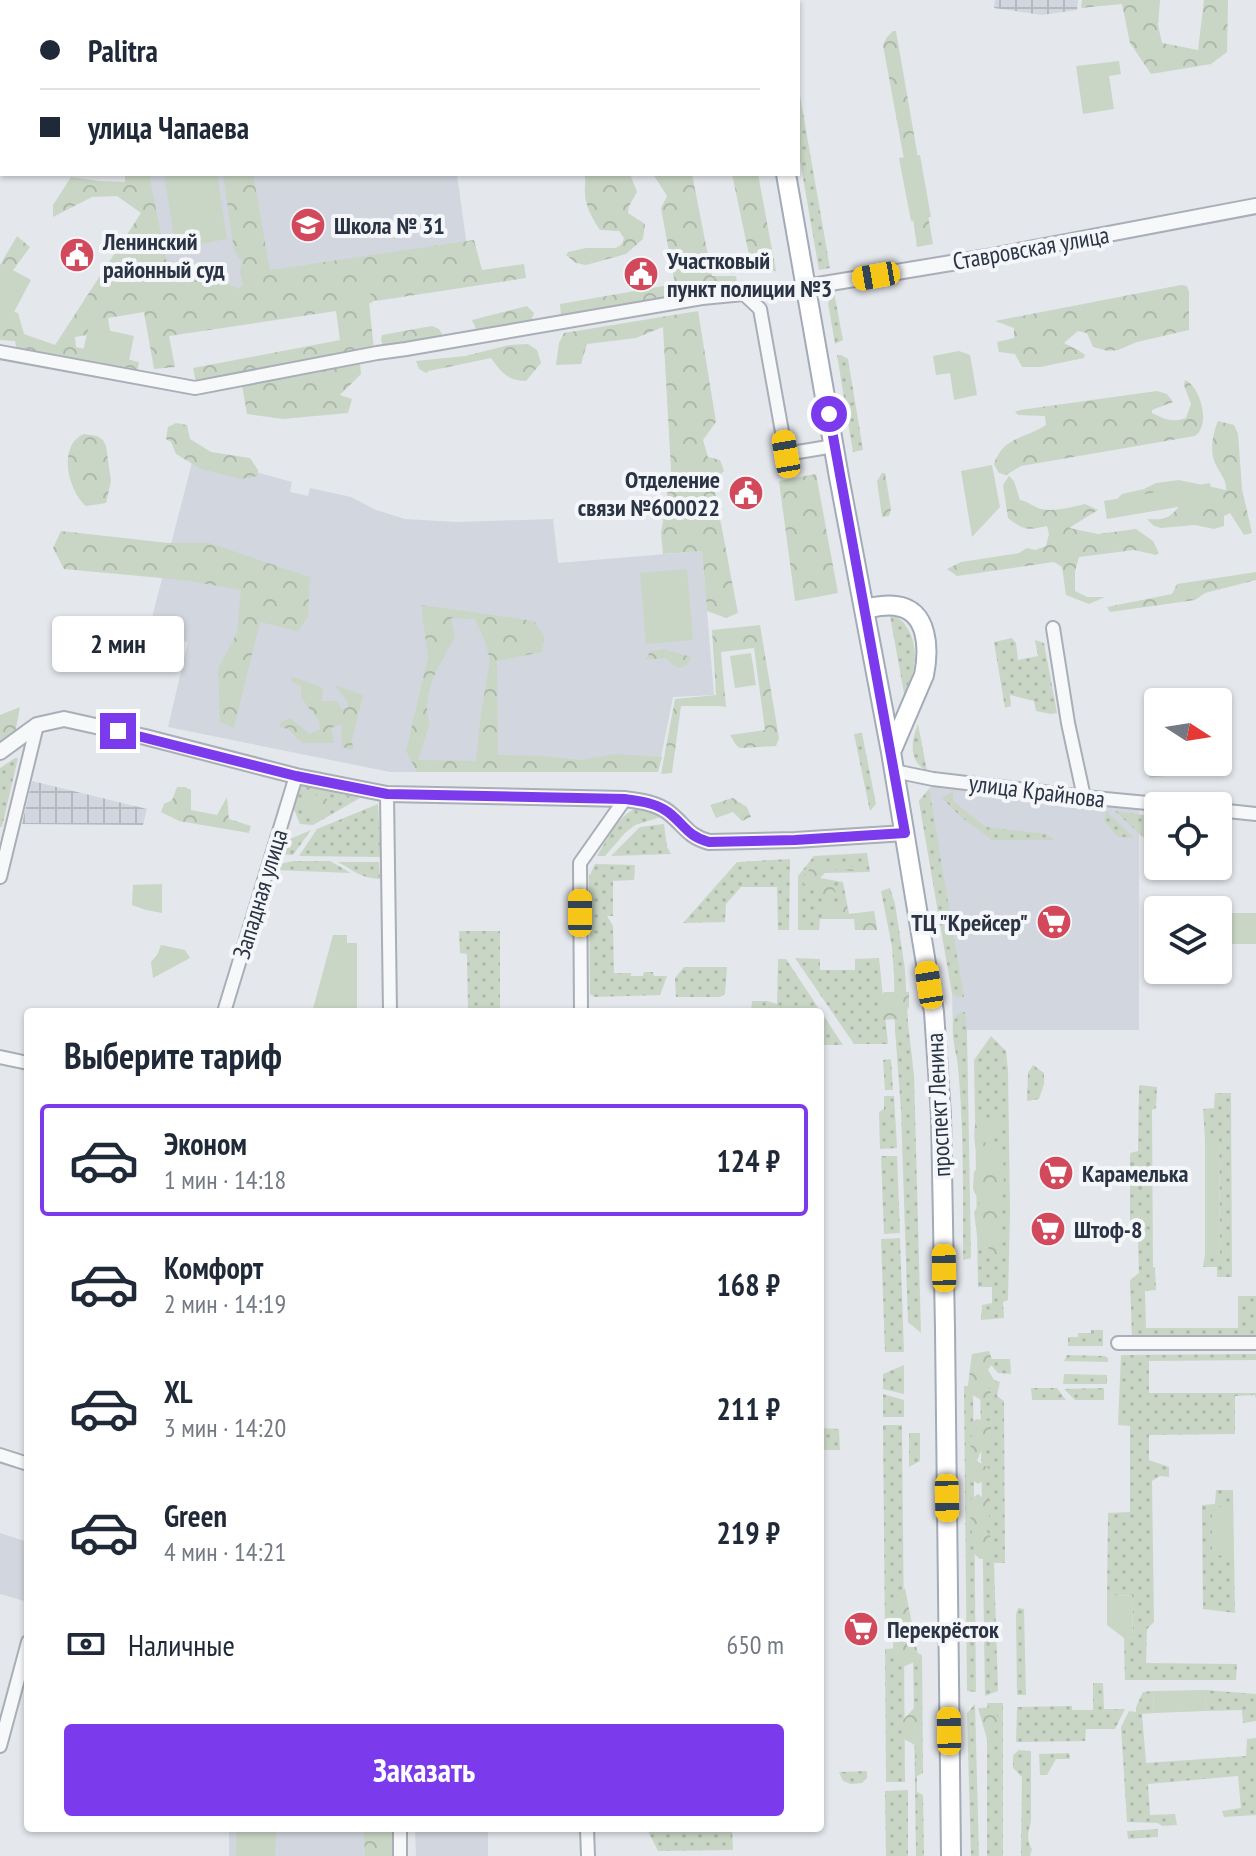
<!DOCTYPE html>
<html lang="ru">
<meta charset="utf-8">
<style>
:root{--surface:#fff;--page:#f6f6f7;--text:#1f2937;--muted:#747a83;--line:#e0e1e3;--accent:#7c3aed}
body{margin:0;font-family:"PT Sans Narrow",sans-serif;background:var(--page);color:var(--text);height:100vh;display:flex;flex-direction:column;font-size:30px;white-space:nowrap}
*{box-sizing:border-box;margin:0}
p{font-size:26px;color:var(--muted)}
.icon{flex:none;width:44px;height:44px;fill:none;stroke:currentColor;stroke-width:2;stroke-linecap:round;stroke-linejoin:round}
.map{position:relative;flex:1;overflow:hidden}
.panel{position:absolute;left:24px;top:1008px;width:800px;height:824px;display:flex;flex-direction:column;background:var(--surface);border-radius:8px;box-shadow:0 2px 6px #0004}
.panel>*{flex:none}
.top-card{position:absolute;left:0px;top:0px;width:800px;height:176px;box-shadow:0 2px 6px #0004;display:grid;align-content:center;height:176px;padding:0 40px;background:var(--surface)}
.needle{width:52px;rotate:102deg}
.buttons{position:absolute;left:1144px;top:688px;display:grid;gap:16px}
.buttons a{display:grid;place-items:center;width:88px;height:88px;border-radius:8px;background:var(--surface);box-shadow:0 2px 6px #0004;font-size:40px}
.end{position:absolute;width:36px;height:36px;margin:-18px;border:10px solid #7c3aed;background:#fff;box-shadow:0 0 0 4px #fff}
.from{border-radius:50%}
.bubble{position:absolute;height:56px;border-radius:8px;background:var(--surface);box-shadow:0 2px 6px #0004;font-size:26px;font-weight:600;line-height:56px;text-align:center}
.car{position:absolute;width:24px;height:48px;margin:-24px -12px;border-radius:10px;box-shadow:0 0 6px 2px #0007;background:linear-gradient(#f5c518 24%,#345 0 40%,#f5c518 0 76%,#345 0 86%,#f5c518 0)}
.top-card b{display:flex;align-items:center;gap:28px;height:76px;font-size:30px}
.top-card b+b{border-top:2px solid var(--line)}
.top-card i{width:20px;height:20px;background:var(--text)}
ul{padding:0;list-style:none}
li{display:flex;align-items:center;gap:24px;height:112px;margin:0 16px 12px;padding:0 24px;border:4px solid transparent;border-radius:8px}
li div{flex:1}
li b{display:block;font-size:30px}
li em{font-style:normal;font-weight:600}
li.current{border-color:var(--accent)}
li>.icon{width:72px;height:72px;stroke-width:1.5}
h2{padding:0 40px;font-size:36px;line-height:96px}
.pay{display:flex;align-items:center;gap:20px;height:88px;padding:0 40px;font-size:30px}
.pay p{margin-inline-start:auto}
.cta{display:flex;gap:16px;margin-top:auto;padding:16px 40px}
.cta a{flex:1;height:92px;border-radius:8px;background:var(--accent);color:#fff;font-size:32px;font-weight:600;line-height:92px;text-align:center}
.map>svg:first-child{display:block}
</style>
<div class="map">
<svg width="1256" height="1856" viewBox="0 0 1256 1856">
<defs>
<pattern id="industrial-grid" width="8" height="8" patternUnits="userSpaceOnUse" patternTransform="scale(2)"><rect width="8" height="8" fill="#d2d6de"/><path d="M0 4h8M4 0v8" fill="none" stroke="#b4b8c0"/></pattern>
<pattern id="grass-dots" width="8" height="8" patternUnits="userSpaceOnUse" patternTransform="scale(2)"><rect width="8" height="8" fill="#c9d6c5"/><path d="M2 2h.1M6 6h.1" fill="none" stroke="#adb8ab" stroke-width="1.8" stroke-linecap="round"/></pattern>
<pattern id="forest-crowns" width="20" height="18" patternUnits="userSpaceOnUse" patternTransform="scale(2)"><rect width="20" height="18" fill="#c9d6c5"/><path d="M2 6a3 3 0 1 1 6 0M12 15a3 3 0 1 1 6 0" fill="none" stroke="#adb8ab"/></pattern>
</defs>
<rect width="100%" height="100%" fill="#e4e7ec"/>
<path fill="#d2d6de" d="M144,174H457L468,254L164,307Z
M194,455L292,482L290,492L308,496L310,488L351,497L376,510L405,519L456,522L553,519L558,563L702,551L714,695L673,697L658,772H390L168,727L188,642L148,633Z
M933,784L1139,808V1030H953L952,993L919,801Z
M0,1533L28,1542V1602L0,1594Z
M229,1828H385L386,1856H229Z
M415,1828H488V1856H416Z"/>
<path fill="url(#industrial-grid)" d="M995,0H1078L1077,10L1042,15L994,8Z
M32,781L147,809L143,825L22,824Z"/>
<path fill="url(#grass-dots)" d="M798,84L830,268L819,270L798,149Z
M834,292L843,340L835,344L828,303Z
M837,355H841L848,359L863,450L853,452Z
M890,616C900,617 904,622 909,631C921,654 912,676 905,699Z
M1012,638L1016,643L1018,660L1038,656L1035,640L1044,643L1057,713L1051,714L1036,711L1034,701L1010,695L1011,706L1005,708L994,642Z
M918,724L927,771C908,761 911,741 918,724Z
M862,733L876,804L870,811L854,734Z
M15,758H18L2,827H0V768Z
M298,785L360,798L313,825L300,824L293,807Z
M929,789L964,997H958L952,993L919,801Z
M953,791V801L986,827L1046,834L1055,840H992L960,816L942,798Z
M378,804L381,857L299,856L317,829Z
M640,806L654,809L661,817L635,825L625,833L605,856H597C610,835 617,816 640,806Z
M1106,811L1134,838L1118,837L1104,821Z
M1115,811L1158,817V835L1144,838Z
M664,824L667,847L671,854L611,856L640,827Z
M311,830L293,855L280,854L281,843Z
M867,853L870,872L825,873L820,878L843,882L849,914L874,911L877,930H855L854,919H820L819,930H798V876L814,856Z
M790,859L789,930H778L777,887H741L726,904L725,922L683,923L737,862Z
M294,861H330L351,873L275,870L274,865Z
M338,862H379L380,879C361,878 354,871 338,862Z
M595,864L635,865L634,880L613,881V916H607L613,926L614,973H631V976H643L644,972H653L654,976H667L660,995L595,997L590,994L589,877Z
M890,888L895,904L905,969L908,1023L914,1075L921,1333L908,1322L901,1110L895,1030L894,975L892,947L881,891Z
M459,931H500V1012H468L467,954L460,953Z
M795,958L820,959V970H855V959L879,958L888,1044H854Z
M778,959H786L843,1045H820V1012H751L752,1001H767L777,1004Z
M684,967H727L725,994L720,997H676L675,978Z
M965,1012L967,1033L971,1258L963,1260C963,1196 964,1131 958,1067C957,1055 949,1030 955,1018C957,1013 960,1013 965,1012Z
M991,1036L1006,1051L1008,1070L1010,1211L1008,1300L1003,1302L1004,1318L981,1320L982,1305L992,1303V1287H978L974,1060Z
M891,1059L893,1090H885L883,1060Z
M1033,1065L1044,1073V1084L1039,1099L1027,1101L1028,1073Z
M1139,1085L1157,1087L1156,1108L1152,1110L1153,1267L1155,1268L1156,1290L1145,1291L1146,1328H1238V1296H1256V1340H1132L1130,1280L1139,1273L1138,1240L1130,1236V1153L1138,1151Z
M1215,1093H1231L1232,1277H1217V1267H1203L1205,1255L1220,1254L1219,1139H1205L1203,1109L1214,1108Z
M884,1096H894L897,1148L880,1149L879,1112L884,1109Z
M881,1156H897L900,1233L884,1234Z
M900,1238L904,1352H885L881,1239Z
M1091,1330H1103V1346H1068V1337H1078V1333H1091Z
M1256,1354V1360L1149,1361V1393H1256V1399L1255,1395L1235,1396V1434L1149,1435V1460L1169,1467V1477L1160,1476L1152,1481L1154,1622L1147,1629L1146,1663L1237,1664L1236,1680H1125L1124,1638L1133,1637L1132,1595L1107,1596L1108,1513L1130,1512V1426L1118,1425L1121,1355Z
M1067,1355L1105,1356L1108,1358V1362L1064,1361Z
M986,1359H1010L1011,1374L998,1373Z
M904,1365V1394L883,1389V1374Z
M1064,1374L1107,1375V1384H1063Z
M980,1376L1000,1382L997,1396L1004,1401L1005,1563H994L998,1691L985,1696Z
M964,1386H973L976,1692L967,1691Z
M1031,1388H1057L1066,1400H1032Z
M1104,1388V1400H1075L1064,1389Z
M883,1394L904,1400V1417H883Z
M883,1425H902L904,1637H885Z
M820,1428L839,1429L840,1450H824L823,1440H820Z
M909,1433H920V1461L909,1467Z
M1216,1490H1233L1235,1613L1203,1609L1202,1505L1215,1504Z
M1018,1608L1024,1609L1026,1695H1017L1016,1614Z
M904,1648L905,1782H886L885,1649Z
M913,1651L922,1655L923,1773L917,1776V1792L923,1795L924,1856H916Z
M1093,1683H1103L1104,1709H1125L1115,1729H1086L1085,1741L1016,1742L1017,1707L1072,1706V1710H1093Z
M1205,1690L1256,1694V1721L1243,1723L1242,1710L1206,1711Z
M1153,1691L1154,1713L1142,1714L1146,1763L1246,1756L1247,1739L1256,1738V1815L1224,1817L1222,1811L1241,1808L1238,1776L1148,1784L1150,1815L1175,1814L1177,1825L1162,1826L1158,1823L1127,1822L1121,1727L1129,1711L1136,1712V1707L1143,1692Z
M987,1703H1003V1856H987Z
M975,1704L979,1856H971L967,1713Z
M1019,1750L1031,1751V1822C1028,1831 1026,1841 1032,1849L1030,1856H1021L1022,1777L1013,1768V1755Z
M1069,1753L1070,1759H1056L1047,1775H1040L1039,1754Z
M867,1771V1778L862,1783L851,1784L843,1781L839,1772Z
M908,1790V1856H886L885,1791Z
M641,1828H732L733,1850L658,1851L647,1829Z
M1158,1829V1837L1128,1839L1127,1831Z"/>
<path fill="url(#forest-crowns)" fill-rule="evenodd" d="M1082,0H1160L1158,25L1162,43L1198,50L1204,0H1228L1227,52L1211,64L1151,74L1130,43L1122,4L1081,8Z
M893,31H896L933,244L917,247L906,170L883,45L887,37Z
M118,174H151L150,180L170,279L175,283L213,277L239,289L243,285L240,272L242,262L234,250L223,174H253L270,270L474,240L482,270L524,264L526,278L369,302L374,350L196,383L193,368L340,340L336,311L169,336L175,367L154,369L144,312L108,318L110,331L75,337L76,347L139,362L137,373L17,352L15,341L0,340V308L18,313L24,334L55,345L141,213L117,196L92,197L53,217V205L71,177L98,181L125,182V176Z
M584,174H630L637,192L629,206L628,213L645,224L643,239L626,254L586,265L576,263L566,255L568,252L586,248H616L622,244L624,238L619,231L600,230C593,220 585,206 585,193C584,186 587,182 584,174Z
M653,174H692L712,276H736L738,290L561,316L560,304L675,284L661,208L667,196Z
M732,174H758L776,271L760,273L752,269Z
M17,236L30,247L0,288V265Z
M1181,285L1187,286L1189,292V330L1137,342L1118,350L1108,351L1093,347L1087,333L1078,331L1064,343L1078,350L1085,355L1084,358L1040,367H1022L1015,354L999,352L997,342L1014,338V328L995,321Z
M527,306L534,313L531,321L484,332L476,329L472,320Z
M698,311L716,422L703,440L708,457L720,460L724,471L713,482L738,613L726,618L707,611L702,551L663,554L661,533L671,470L663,327L636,338L587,344L581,364L556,365L559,343L564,333Z
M432,326L439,329L442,334L439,340L383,346L381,340L382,335Z
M528,344L537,350L541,363L526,381C508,381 501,372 491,358L429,371L426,373L419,369L416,361L465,356L509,345Z
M360,363L361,374L340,395L352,399L348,413L283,419L247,414L242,385Z
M1185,380C1201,387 1211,425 1195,436L1021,466L1006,475L999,473L994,464C1003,437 1024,439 1046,425L1045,416L1018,415L1015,412L1020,410L1157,391L1167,394L1173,402L1152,410V413C1164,419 1172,423 1186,418L1191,404L1184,385Z
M1218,421L1234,425L1238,434L1242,489L1252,533L1244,535L1230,513L1224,516V526L1214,529L1195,525L1161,528L1154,526L1147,519C1170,521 1172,515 1186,498L1116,500L1122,494L1144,489L1156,483L1179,480L1226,490C1227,478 1217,471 1214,460C1210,448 1213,433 1218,421Z
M176,423L187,425L190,439L211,452L250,458L258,470V476L241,479L201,469L176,454L171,442L166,439L168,427Z
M84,434L97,436L103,440L106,446L111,481L106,503L86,506C68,491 57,445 84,434Z
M882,473H885L891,509L889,516L882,517L877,481Z
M816,474L838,593L795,601L779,481Z
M1009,476L1014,481L1020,500C1027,501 1031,505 1038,508C1052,513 1072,507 1085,504L1098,510L1069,528L1098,534L1136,529L1153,541L1159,553L1156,555L1134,550L1079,557L1075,571V591L1087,597H1105L1089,604L1066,595L1062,567L1054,562L957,576L947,569L961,562L1019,553L1027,548L1035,550L1046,546L1049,534L1047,526C1028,530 1024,531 1008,518L1003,485Z
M61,531L168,543H209L310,577L308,617L298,631L260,622L234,728L220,722L218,668L237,633L241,590L183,580L64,569L53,548Z
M1256,572V580L1205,593L1195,600L1110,612L1107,607L1172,594L1177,584Z
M421,605L534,621L544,636L542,652L497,661L498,755L542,756L580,760L615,754L662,757L658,772H417L406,751L428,657ZM451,618L475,619L485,641L490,660L481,714L476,761L418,760L430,723C419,697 441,660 455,638Z
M760,625L779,738L776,746L740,748L736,745L730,735L765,730L754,648L721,652L726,707L718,706H681L672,773L661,774L675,699L716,695L712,630Z
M663,649L691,657L687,665L679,668L673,665L666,658L645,660L650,652Z
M291,676L323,688L322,701H337L342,710L348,707L347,701L334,685L363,695L352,739L353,750L342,747L341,724L331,728L334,743H302L288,729L279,727L281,722L290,718L310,734L320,729L319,721L301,698V686L292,682Z
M20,707L15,733L0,743V715Z
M177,787H185L191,790V810L217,815L227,797L229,819L251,826L249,833L179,821L161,812L164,804L172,800Z
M303,790L327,799L326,810L313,816L301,799Z
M733,798L747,807L751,817L742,821L733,812L716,818L710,805Z
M815,863L856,867L853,871C840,870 827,866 816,876L817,880L830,882L836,892L830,896L817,897L813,888L804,884L803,877Z
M846,902L849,915L874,911L877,930H855V919H825L823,913L814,907L831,905L838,906Z
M884,992H909V1007L901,1019L879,1020L875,1013L882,1008L880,997Z
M978,1117L999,1123V1131L984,1137L983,1141C988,1145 995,1149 999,1154C1008,1164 1001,1180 1005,1193L1001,1197L999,1211L1003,1254H991L987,1245L978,1243L974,1212L983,1197L975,1194L973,1188L974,1172L981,1164C975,1151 971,1131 978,1117Z
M989,1351L993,1362L988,1370L996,1383L989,1388L992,1396L983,1401L967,1392L972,1354Z
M976,1419L991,1421V1443L980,1453L977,1461L991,1470L987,1479L978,1484L966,1476L965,1463L972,1442L970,1425Z
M978,1494L989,1502V1521L985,1529L998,1547L991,1558L980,1559L974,1554L969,1501Z
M905,1588L919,1660L903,1667L893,1648L896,1596Z
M919,1699L921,1769L916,1770L915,1745L902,1738V1721L915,1707Z
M996,1707L998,1721L989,1746L978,1708Z
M364,1828H392V1856H365Z"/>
<path fill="#c9d6c5" d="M1119,61L1121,74L1109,76L1114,109L1083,114L1076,66Z
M920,155L931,217L911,221L899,158Z
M164,174H217L227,239L176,248Z
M9,268L31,280L5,329L0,327V284Z
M368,280L372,303L346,307L329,286Z
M89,326L134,336L128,365L82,355Z
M959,351L970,355L977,395L954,400L950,373L936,375L933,356Z
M992,465L1000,507L972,537L961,471Z
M1210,483L1213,501L1107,519L1104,501Z
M687,569L693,640L646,644L640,573Z
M751,653L756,685L735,688L730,656Z
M1155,758L1164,764V776L1149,778L1147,759Z
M162,884V913L146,910L132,905L133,885Z
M1223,913H1256V944H1224Z
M333,935H347V943H357V1012H312Z
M161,945L185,950L190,958L153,978L151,962L157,955Z
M1205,1139H1219L1220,1255H1205Z
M1212,1507H1230V1555L1212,1556Z
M1132,1595L1133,1637L1124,1638L1107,1625V1596Z
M1205,1690L1206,1711L1154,1713L1153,1691Z
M237,1828H276L275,1856H236Z"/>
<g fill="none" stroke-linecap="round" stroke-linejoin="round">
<defs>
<path id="minor" d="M0,352L195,388L377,353L406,349L702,298L744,294L760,309L786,454L834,446
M1053,628L1068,723L1084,797
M894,771L933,779L1084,797L1179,806
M387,794L390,1012
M1218,810L1256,814
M0,877L37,725
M224,1012L296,776
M581,1012L580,863L625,799
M0,1057L28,1063
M1118,1343H1256
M0,1455L28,1464
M0,1746L28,1642
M400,1828V1856
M587,1828L588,1856"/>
<path id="tertiary" d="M806,287L987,257L1256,206
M0,752L37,725L64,719L145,737L296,776L387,794L625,799C640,801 656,803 668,812C685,825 687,836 709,842L795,840L905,833"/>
<path id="primary" d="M756,0V2
M786,174L839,477L891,752L934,1012L941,1116L945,1329L951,1856
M864,609C874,607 885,604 896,606C929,610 929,650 924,675L891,752"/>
</defs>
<use href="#minor" stroke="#a9aeb7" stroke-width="16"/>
<use href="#tertiary" stroke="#a9aeb7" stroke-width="18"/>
<use href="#primary" stroke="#a3abb8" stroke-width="22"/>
<use href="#minor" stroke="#f7f8fa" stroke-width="12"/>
<use href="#tertiary" stroke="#f7f8fa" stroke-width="14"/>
<use href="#primary" stroke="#fff" stroke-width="18"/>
</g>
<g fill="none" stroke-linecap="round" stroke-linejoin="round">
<path stroke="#7c3aed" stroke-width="10" d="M118,731L296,776L387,794L625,799C640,801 656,803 668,812C685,825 687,836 709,842L795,840L905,833L829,414"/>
</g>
<defs>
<symbol id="school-disc" viewBox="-11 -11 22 22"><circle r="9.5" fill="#d1495b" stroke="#f4f6f9"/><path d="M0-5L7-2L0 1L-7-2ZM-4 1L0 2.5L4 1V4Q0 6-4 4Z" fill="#fff"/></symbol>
<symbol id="civic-disc" viewBox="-11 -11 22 22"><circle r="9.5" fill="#d1495b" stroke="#f4f6f9"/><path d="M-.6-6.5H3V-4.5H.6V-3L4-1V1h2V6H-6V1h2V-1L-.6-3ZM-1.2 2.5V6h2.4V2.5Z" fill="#fff"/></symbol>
<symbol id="supermarket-disc" viewBox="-11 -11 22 22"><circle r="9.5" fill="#d1495b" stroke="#f4f6f9"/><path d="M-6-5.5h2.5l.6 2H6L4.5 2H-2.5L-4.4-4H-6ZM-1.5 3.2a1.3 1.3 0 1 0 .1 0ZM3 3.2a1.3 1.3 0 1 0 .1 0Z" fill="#fff"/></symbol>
</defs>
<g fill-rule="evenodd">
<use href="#school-disc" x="288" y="205" width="40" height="40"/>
<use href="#civic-disc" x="57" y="235" width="40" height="40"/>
<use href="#civic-disc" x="621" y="254" width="40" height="40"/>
<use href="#civic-disc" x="726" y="473" width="40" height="40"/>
<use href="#supermarket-disc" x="1034" y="902" width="40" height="40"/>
<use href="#supermarket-disc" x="1036" y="1153" width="40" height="40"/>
<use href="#supermarket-disc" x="1028" y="1209" width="40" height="40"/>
<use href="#supermarket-disc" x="841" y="1609" width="40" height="40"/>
</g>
<g text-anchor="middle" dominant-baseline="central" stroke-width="8" stroke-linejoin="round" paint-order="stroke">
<g font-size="24" font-weight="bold" fill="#2b3445" stroke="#f4f6f9" text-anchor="start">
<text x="334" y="225">Школа № 31</text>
<text x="103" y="241">Ленинский<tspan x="103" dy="28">районный суд</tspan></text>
<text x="667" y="260">Участковый<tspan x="667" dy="28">пункт полиции №3</tspan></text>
<text x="720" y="479" text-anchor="end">Отделение<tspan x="720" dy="28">связи №600022</tspan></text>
<text x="1028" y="922" text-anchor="end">ТЦ "Крейсер"</text>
<text x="1082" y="1173">Карамелька</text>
<text x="1074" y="1229">Штоф-8</text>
<text x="887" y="1629">Перекрёсток</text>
</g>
<g font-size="24" fill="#2b3445" stroke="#f4f6f9">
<text transform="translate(1031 248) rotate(-10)">Ставровская улица</text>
<text transform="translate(1037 791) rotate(7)">улица Крайнова</text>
<text transform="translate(260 894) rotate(-73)">Западная улица</text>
<text transform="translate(938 1105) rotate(-93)">проспект Ленина</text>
</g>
</g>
</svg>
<div class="buttons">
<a><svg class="needle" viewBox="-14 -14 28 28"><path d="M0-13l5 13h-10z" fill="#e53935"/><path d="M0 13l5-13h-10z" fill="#747a83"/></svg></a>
<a><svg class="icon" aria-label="locate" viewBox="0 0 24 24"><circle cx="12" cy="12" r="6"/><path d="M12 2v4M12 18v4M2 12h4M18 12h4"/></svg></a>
<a><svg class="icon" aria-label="layers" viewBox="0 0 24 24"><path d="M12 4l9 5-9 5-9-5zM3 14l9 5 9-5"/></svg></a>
</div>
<i class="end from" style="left:829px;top:414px"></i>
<i class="end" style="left:118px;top:731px"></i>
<div class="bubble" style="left:52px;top:616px;width:132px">2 мин</div>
<i class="car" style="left:876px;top:276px;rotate:260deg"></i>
<i class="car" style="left:786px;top:454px;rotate:350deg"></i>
<i class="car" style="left:580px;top:913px;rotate:0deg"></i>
<i class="car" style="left:929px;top:985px;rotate:351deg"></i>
<i class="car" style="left:944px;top:1268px;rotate:359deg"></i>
<i class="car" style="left:947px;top:1498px;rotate:179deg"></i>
<i class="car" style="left:949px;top:1731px;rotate:359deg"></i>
<div class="top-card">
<b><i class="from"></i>Palitra</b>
<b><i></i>улица Чапаева</b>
</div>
<section class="panel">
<h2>Выберите тариф</h2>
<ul>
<li class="current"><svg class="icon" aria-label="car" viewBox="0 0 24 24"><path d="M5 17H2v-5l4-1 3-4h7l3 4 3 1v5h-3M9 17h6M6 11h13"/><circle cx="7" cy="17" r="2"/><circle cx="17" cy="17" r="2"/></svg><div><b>Эконом</b><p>1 мин · 14:18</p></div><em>124 ₽</em></li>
<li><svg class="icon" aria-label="car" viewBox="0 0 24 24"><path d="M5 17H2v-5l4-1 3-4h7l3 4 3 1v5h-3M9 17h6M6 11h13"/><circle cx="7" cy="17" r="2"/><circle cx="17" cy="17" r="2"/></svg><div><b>Комфорт</b><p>2 мин · 14:19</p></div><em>168 ₽</em></li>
<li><svg class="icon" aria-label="car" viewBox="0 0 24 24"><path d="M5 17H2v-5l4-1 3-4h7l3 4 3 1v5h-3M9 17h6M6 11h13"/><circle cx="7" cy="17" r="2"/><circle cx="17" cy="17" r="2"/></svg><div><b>XL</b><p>3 мин · 14:20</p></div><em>211 ₽</em></li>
<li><svg class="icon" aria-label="car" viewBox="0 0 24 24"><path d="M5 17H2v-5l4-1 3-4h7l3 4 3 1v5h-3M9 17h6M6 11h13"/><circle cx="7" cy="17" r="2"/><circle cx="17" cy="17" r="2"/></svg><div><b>Green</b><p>4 мин · 14:21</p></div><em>219 ₽</em></li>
</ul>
<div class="pay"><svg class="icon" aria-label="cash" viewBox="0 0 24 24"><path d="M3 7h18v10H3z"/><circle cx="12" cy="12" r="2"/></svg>Наличные<p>650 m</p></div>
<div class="cta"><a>Заказать</a></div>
</section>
</div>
